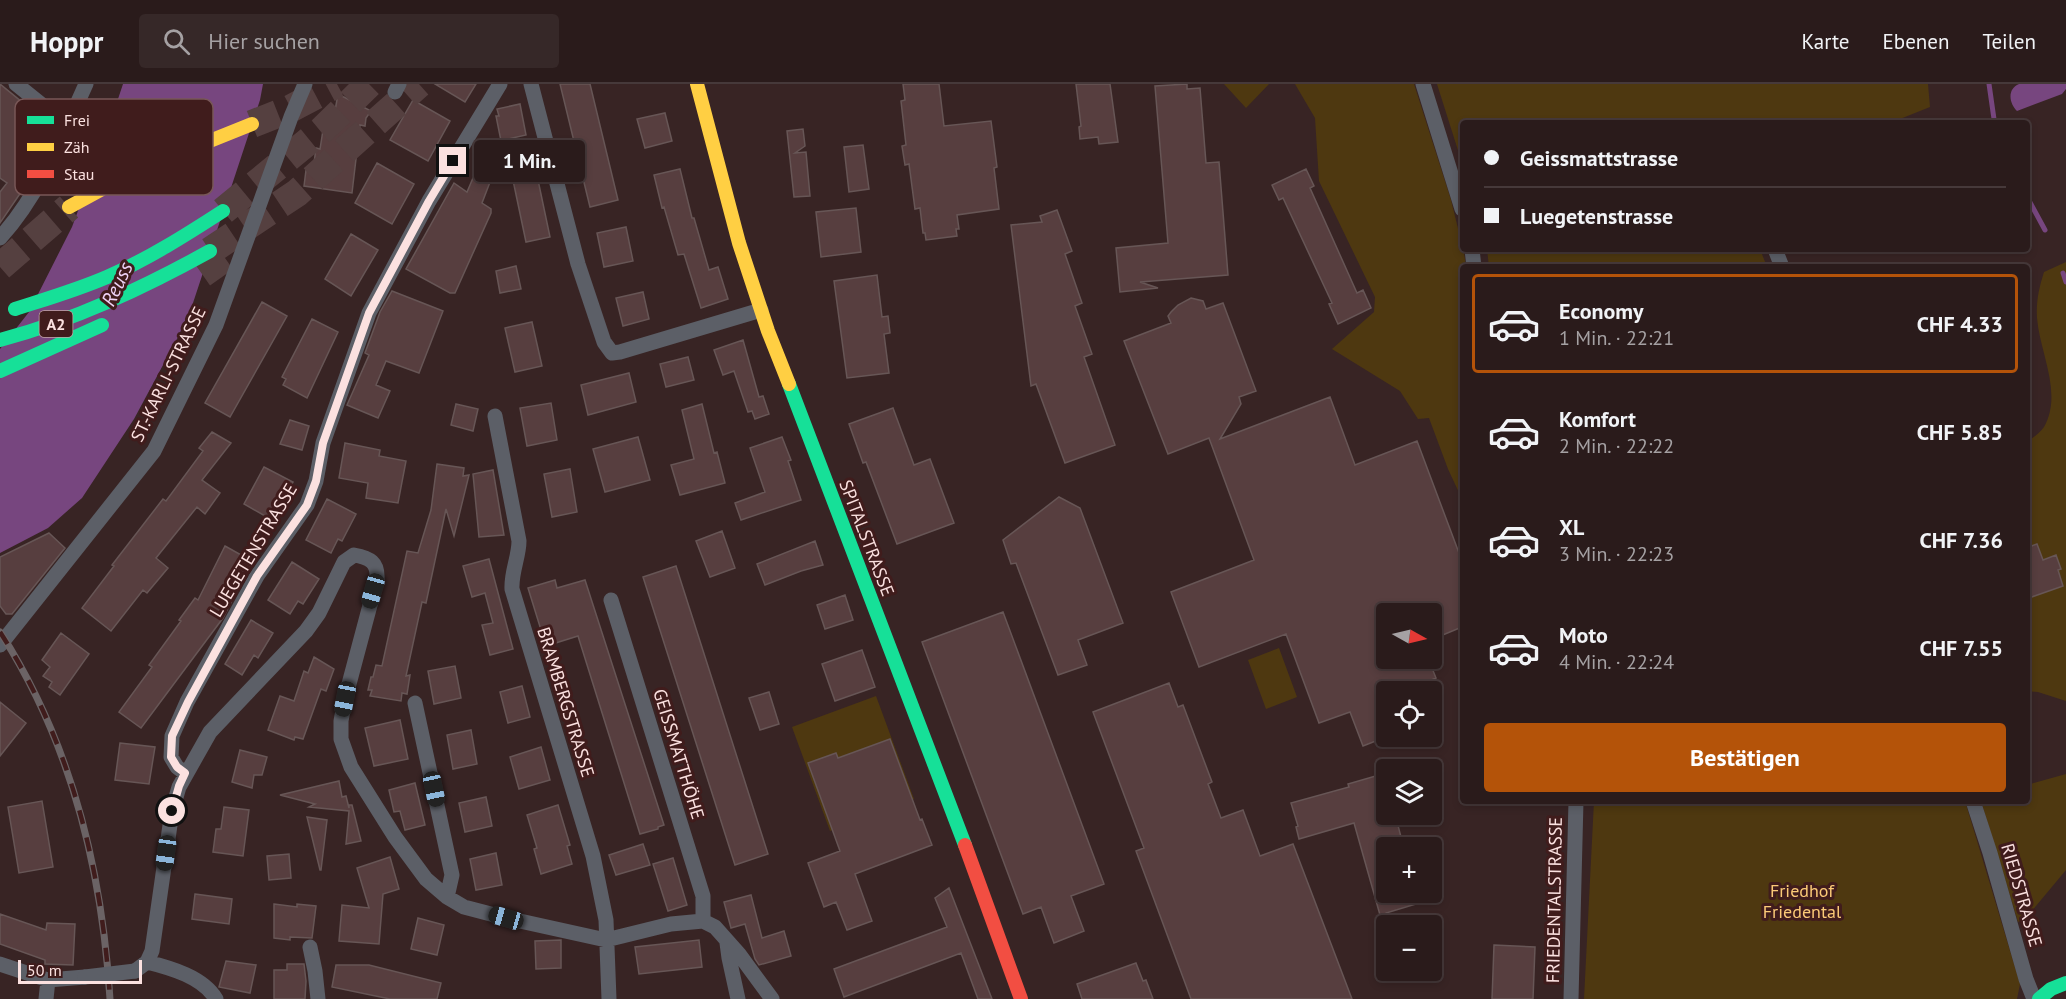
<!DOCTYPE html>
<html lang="de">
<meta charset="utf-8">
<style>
:root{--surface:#2a1b1b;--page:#362828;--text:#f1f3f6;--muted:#a5a1a3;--line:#46393a;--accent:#b45309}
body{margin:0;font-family:"PT Sans",sans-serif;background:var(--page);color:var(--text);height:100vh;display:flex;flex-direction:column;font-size:22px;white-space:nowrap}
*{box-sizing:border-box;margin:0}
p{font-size:20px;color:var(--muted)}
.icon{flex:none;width:33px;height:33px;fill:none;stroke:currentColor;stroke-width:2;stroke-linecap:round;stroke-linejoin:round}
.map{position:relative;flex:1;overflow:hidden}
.details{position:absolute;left:1460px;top:180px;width:570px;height:540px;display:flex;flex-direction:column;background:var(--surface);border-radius:6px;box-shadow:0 3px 9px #0003,0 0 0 2px var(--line)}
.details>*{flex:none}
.banner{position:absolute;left:1460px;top:36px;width:570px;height:132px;border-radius:6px;box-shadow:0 3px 9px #0003,0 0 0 2px var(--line);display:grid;align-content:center;height:132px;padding:0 24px;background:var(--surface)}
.needle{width:39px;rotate:98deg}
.tools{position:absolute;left:1376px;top:519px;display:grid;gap:12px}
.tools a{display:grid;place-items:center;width:66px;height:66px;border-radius:6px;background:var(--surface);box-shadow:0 3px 9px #0003,0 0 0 2px var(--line);font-size:30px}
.scale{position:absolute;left:18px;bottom:15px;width:124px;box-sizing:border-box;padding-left:6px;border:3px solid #fbe1e0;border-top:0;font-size:16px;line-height:21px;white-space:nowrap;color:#fbe1e0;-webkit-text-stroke:4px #401c1c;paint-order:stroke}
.end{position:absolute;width:27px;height:27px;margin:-14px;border:8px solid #fbe1e0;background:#111;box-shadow:0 0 0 3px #111}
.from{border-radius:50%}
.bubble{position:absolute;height:42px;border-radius:6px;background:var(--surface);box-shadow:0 3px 9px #0003,0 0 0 2px var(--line);font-size:20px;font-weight:800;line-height:42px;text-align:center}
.car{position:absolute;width:18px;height:36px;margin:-18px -9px;border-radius:8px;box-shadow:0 0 4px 2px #0007;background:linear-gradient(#222 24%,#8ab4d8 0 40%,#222 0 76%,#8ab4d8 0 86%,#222 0)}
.banner b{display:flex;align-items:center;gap:21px;height:57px;font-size:22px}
.banner b+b{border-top:2px solid var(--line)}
.banner i{width:15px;height:15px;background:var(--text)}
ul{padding:10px 0 0;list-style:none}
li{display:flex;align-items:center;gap:18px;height:99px;margin:0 12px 9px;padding:0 12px;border:3px solid transparent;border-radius:6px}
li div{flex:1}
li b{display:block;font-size:22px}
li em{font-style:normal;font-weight:800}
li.selected{border-color:var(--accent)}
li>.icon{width:54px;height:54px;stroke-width:1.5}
.primary-button{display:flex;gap:12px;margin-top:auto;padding:12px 24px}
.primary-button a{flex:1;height:69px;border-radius:6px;background:var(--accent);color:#fff;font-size:24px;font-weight:800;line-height:69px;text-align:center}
header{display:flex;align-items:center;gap:36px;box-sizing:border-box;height:84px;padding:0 30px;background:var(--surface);border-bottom:2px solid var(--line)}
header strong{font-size:28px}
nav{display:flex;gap:33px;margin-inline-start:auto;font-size:21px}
.search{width:420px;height:54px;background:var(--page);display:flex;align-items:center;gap:15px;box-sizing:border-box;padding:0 21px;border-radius:6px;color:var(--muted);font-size:22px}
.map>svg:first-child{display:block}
</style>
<header>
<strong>Hoppr</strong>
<div class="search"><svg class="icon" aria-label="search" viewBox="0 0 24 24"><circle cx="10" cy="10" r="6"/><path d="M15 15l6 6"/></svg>Hier suchen</div>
<nav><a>Karte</a><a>Ebenen</a><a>Teilen</a></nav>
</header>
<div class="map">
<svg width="2066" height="915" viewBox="0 0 2066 915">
<rect width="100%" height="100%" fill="#382424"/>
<path fill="#4e3810" d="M1224,0H1269L1246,24Z
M1295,0H1414L1451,116L1464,169L1466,183H1462V289L1458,302L1462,325V415L1448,385L1429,334L1418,335L1400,307L1332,265L1374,228L1375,213L1319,97L1315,34Z
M1437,0H1928L1930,23L1890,39H1462V79Z
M1487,165H1760L1767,183H1489Z
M2066,178V617L2038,608L2027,607L2026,359C2032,354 2040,349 2044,343C2063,309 2040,270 2037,234C2036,217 2039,204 2044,188Z
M1279,564L1297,613L1266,625L1248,576Z
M876,612L914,715L830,747L792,643Z
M2066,690V786L2025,835L2018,838L1981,717H2026L2027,701Z
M1594,717H1965L2020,900L2017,915H1584Z"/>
<path fill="#77467f" d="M123,0H263L260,16L192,222L177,255L134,335L82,414L48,444L0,469V265L29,228L72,143L105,54Z
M2019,0H2066V5L2062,10L2017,27C2009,19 2007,5 2019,0Z"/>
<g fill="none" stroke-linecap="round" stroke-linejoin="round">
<path stroke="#77467f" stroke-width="5" d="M1989,0L1994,35
M2026,111L2045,146
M2063,189L2066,198"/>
</g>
<path fill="#573e3f" stroke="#675656" stroke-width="1.5" d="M0,0L55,45L30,95L0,139V108L7,99L0,94Z
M435,0H476L465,18Z
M560,0H590L618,116L590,123Z
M903,0H939L944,42L991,37L997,83L994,84L999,125L957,131L959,145H956L957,152L926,156L925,149H923L920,124L915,125L909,80L905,81L902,62L906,61L901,17L905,16Z
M1076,0H1110L1118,58L1099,60L1098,53L1080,55L1079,43L1081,42Z
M1187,0V5L1200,4L1206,79L1219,78L1228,191L1140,198L1158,204L1120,208L1116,164L1168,159L1155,2Z
M338,10L371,27L366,34L365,42L360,41L352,109L304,102L306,86L313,87L316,64L320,65L324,40L329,41L330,27H335Z
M413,16L450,37L428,77L390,56Z
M520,20L526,51L508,55L503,67L496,32H499L497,25Z
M665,29L672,57L645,64L637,35Z
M803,45L805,62L795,69L806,68L810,112L794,113L787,47Z
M863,61L869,105L849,108L844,63Z
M534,77L550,153L526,158L510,82Z
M377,79L414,100L392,140L355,119Z
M680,85L692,134H694L709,186L718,183L728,215L701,224L684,170L678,171L664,123L662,124L654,91Z
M1306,85L1314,102L1310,104L1357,209L1363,206L1371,224L1338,240L1329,220L1332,219L1283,114L1279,116L1272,101Z
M476,87L492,93L482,119L491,125V129L455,209H450L406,185L454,99L467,108Z
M856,124L861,168L821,173L816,128Z
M1057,126L1072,167L1065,170L1082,219L1075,222L1092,270L1084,273L1115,361L1065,379L1036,300L1031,302L1011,141L1042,138L1040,132Z
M626,143L633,177L604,183L597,149Z
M351,150L378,166L351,212L325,195Z
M516,182L521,205L500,209L496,187Z
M877,191L882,233L888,232L890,249L884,250L889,289L847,294L834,197Z
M392,207L443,227L419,289L386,277L376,301L390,307L378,334L347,321L369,271L365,269L380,228Z
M643,208L649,235L623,242L616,214Z
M1191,214L1203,217L1206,225L1223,219L1256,307L1239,313L1241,320L1220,355L1330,313L1355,381L1417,357L1462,477V543L1438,553L1431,530H1386V574H1428L1436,594L1401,608H1386V653L1363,662L1350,628L1319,639L1286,550L1199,583L1171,508L1254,476L1209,354L1168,370L1124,257L1171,239L1168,232L1171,228L1178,221Z
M262,218L287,232L230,333L205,319Z
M312,235L338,248L307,314L283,301L286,295L282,293Z
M532,238L542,282L515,288L505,244Z
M743,256L759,313L763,312L769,330L755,335L752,327L748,328L734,287L723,291L714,266Z
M688,273L694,296L666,303L660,280Z
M629,289L636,318L588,331L581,301Z
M551,319L557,356L527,362L520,324Z
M456,320L478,325L473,347L451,341Z
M702,320L714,369L717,368L725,399L680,411L671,381L694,375L682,326Z
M893,324L914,381L930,375L954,439L897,460L866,378L863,379L849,340Z
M290,336L309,342L302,366L280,360Z
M212,348L231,359L202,396L220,409L205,430L197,423L156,474L168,484L147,509L143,506L111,547L82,524L114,482L112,481L163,415L166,417L203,367L199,364Z
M638,353L650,396L605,408L593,365Z
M782,353L791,376L788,377L801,416L741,436L735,419L765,408L750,364Z
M345,359L380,366L379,372L406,377L398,419L366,414L368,399L339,394Z
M437,380L464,384L463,392L469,391L454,452L446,425L426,519L422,518L406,592L410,591L407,610L402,609L401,617L370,612L372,606H368L371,593H373L376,581L382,582L407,467L418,469L431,426Z
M264,383L293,398L272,436L244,420Z
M570,385L577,428L552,433L544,390Z
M493,386L504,451L479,453L473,390Z
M1059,413L1080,424L1123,539L1078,556L1087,581L1058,591L1016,479L1011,480L1003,456Z
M327,415L356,430L342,457L338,455L331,469L306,456Z
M722,447L735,484L710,493L696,457Z
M49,449L65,464L12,530H6L0,522V473Z
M815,457L823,481L801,487L765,501L757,480Z
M2037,460L2043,476L2056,471L2061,485L2058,486L2063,502L2026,515V464Z
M225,462L252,477L223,534L141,644L119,628L152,583L149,581L181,537L179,536L195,514L198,516Z
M489,475L513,565L490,571L482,541L493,539L485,509L472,513L463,482Z
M292,478L319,495L303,520L298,517L290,530L268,516Z
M676,482L768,770L735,781L643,493Z
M555,496L557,504L585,496L664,741L658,743V745L640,750L578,552L546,562L528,504Z
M845,511L853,536L825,545L817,521Z
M1003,528L1104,800L1071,812L1084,847L1054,859L1041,823L1023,830L922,558Z
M251,536L273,549L258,574L254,571L242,591L225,580Z
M61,549L89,570L60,611L49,603L52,598L43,592L50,583L42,576Z
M862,566L875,603L835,617L822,580Z
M314,573L334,585L326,607L321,605L303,655L295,653L294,656L268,646L280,612L294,617L304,587L308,589Z
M455,582L461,614L434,620L428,587Z
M1169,599L1178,623L1183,621L1212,698L1208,700L1221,734L1243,726L1260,772L1293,760L1352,915H1191L1136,767L1144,764L1093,628Z
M522,602L530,633L508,639L500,608Z
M769,608L779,640L760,646L749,614Z
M0,618L26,639L0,672Z
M400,636L408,675L374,682L365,644Z
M471,646L477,680L453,685L447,651Z
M890,655L920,736L922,735L932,761L855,790L872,837L847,846L836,818L824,823L808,779L840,767L808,679L836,669L838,674Z
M120,659L155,663L149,700L115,696Z
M541,663L550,696L519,705L510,673Z
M240,666L267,673L262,691H254L252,704L232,698Z
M1386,689V730H1395L1401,753L1394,755L1397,764H1386V808H1412L1416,820L1386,829V838H1382L1354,739L1299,755L1296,743L1298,742L1291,719L1349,703L1348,700Z
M339,697L342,713L346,712L349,724V721H352L361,757L346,760L349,727L309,723L315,720L280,711Z
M415,699L425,741L405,746L400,727L394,728L389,706Z
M486,713L492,742L465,748L459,719Z
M42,717L53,783L19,789L8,723Z
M558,721L570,761L567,762L572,780L541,790L534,765L537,764L527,731Z
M224,723L249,726L243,772L213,768L216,745H221Z
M307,733L327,736L321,786H320Z
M643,760L650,781L616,791L609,771Z
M496,769L502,801L476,806L470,775Z
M289,770L291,794L269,796L267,772Z
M390,773L399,805L383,810L379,860L339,857L342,821L369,824L357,784Z
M673,774L687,821L668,827L653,780Z
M949,804L992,915H978L961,869L844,913L834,885L947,843L935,814Z
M195,810L232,815L229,840L192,835Z
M751,811L762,854L784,847L791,872L759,881L755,875L745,840L731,844L724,818Z
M274,820L297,823V820L316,822L312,854L290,853V856L274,854Z
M0,830L46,846L47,839L75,840L73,881L45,880V876L0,860Z
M418,834L444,841L437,871L411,865Z
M561,856V884L536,885L535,857Z
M699,856L702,883L639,890L635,863Z
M1494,861L1535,863L1533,915H1492Z
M226,877L256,881L250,909L219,903Z
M1136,879L1143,897L1146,896L1153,915H1082L1077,900Z
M287,880H304L306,897L305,915H274V886H287Z
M336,881H369L441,899L437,915H390L332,903Z"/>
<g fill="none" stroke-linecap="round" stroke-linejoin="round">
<path stroke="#554040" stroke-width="28" stroke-dasharray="28 14" stroke-linecap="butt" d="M252,40L290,25L337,0
M223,127L322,46L369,0
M210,167L297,109L419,0
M0,183L69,123
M202,190L239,164"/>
<path stroke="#5c5f67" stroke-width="15" d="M16,0L67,41
M531,0L578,180L604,258L612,269L620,268L761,226
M1423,0L1462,125
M395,8L399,0
M0,154C40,110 62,53 86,0
M1472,165L1474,183
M1775,165L1782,183
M495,332L519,457C519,473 511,488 512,505L593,772L606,836L609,915
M611,516L703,812V837
M0,561L154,367L216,241L291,33L305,0
M415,619L452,791L447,813
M185,689L177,683L171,673L172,652L187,618L257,492L307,421L316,397L323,359L369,229L429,117L500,0
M1973,717L1990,769L2026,895L2034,915
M727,859L729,874L738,915
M310,863L315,887L318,915
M147,878C171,884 203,893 216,915
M0,880L48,896L85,893
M135,887L147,878L152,867L172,727L179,703L210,648L306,547L319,529L344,478L354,471C370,474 378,478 377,495L345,615L341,637V655L351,683L395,753L426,795L447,813L464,823L506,834L606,856L671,840L703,837L715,843L739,870L772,915
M46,915L48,896
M1571,915L1576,717"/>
<path stroke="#16e098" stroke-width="14" d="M15,225C46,215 77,206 107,193C148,175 186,151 223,127
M0,256C75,236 143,204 210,167
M0,287L102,241
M789,300L965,761
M2039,915L2051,905L2066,899"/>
<path stroke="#ffcf43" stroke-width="14" d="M697,0L739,159L768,247L789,300
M69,123L135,87L252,40"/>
<path stroke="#f24e42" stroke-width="14" d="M965,761L1021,915"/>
<defs>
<path id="rail" d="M0,548C71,658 102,785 110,915"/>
</defs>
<use href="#rail" stroke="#6b6365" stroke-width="7"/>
<use href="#rail" stroke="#401c1c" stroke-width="4.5" stroke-dasharray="14" stroke-linecap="butt"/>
<path stroke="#5c5f67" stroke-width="15" d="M85,893L135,887"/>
</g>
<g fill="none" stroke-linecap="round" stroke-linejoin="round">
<path stroke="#fbe1e0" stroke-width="8" d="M172,727L179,702L185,689L177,683L171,673L172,652L188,618L257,492L307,421L316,397L323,359L369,229L429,117L453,77"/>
</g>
<g text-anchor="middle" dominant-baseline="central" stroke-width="6" stroke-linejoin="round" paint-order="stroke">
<rect fill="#401c1c" stroke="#c3a6a5" stroke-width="1.5" x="39.5" y="227" width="33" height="26" rx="4.5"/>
<g font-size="16" font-weight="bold" fill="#fbe1e0">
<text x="56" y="240">A2</text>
</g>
<g font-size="18" fill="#fbe1e0" stroke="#401c1c">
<text transform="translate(168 290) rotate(-64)">ST.-KARLI-STRASSE</text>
<text transform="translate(867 454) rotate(69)">SPITALSTRASSE</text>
<text transform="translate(253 466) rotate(-59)">LUEGETENSTRASSE</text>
<text transform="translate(566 618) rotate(73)">BRAMBERGSTRASSE</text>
<text transform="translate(679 670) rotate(73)">GEISSMATTHÖHE</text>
<text transform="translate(2022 811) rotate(74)">RIEDSTRASSE</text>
<text transform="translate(1554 816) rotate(-89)">FRIEDENTALSTRASSE</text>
</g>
<g font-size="18" fill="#fbca77" stroke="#401c1c">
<text x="1802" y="806">Friedhof<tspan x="1802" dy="21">Friedental</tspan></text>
</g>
<g font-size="20" font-style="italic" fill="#efd2f6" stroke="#401c1c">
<text transform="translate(117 200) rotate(-64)">Reuss</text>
</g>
</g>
<rect x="15" y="15" width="198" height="96" rx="9" fill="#401c1c" stroke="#785757" stroke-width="1.5"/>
<rect x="27" y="32" width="27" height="8" fill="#16e098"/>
<rect x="27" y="59" width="27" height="8" fill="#ffcf43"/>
<rect x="27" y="86" width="27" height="8" fill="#f24e42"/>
<g font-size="16" fill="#fbe1e0">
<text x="64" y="42">Frei</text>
<text x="64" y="69">Zäh</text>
<text x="64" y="96">Stau</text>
</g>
</svg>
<div class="tools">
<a><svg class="needle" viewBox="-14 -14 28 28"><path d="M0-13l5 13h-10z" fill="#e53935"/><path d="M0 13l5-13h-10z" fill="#a5a1a3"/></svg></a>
<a><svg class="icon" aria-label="locate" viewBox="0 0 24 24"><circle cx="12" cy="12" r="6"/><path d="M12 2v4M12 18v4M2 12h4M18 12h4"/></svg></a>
<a><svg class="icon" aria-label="layers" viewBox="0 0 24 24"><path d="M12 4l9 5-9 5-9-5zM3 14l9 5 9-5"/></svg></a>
<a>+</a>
<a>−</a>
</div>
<div class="scale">50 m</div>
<i class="end from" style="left:172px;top:727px"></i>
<i class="end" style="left:453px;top:77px"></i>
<div class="bubble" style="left:474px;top:56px;width:111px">1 Min.</div>
<i class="car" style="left:373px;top:507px;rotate:196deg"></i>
<i class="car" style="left:345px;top:615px;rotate:191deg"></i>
<i class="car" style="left:434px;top:705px;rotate:168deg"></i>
<i class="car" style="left:166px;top:769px;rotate:188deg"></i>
<i class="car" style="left:506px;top:834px;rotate:286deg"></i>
<div class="banner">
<b><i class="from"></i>Geissmattstrasse</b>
<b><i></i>Luegetenstrasse</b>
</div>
<section class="details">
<ul>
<li class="selected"><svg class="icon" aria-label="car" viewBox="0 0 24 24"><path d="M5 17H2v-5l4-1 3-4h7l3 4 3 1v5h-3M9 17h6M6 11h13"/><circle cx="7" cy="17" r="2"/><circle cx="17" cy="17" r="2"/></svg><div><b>Economy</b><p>1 Min. · 22:21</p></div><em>CHF 4.33</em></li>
<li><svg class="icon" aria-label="car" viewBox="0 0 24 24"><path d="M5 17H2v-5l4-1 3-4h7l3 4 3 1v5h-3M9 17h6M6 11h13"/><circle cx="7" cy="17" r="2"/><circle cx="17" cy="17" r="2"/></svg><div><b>Komfort</b><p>2 Min. · 22:22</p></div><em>CHF 5.85</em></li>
<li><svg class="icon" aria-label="car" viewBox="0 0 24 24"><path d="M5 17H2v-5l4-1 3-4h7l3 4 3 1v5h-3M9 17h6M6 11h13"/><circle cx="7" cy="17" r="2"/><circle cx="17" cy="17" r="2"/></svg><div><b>XL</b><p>3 Min. · 22:23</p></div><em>CHF 7.36</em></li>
<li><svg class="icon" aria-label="car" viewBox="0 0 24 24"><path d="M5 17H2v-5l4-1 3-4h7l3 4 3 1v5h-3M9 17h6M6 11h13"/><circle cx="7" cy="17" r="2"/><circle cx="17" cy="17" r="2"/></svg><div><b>Moto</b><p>4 Min. · 22:24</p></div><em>CHF 7.55</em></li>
</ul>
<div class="primary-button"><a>Bestätigen</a></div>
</section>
</div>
